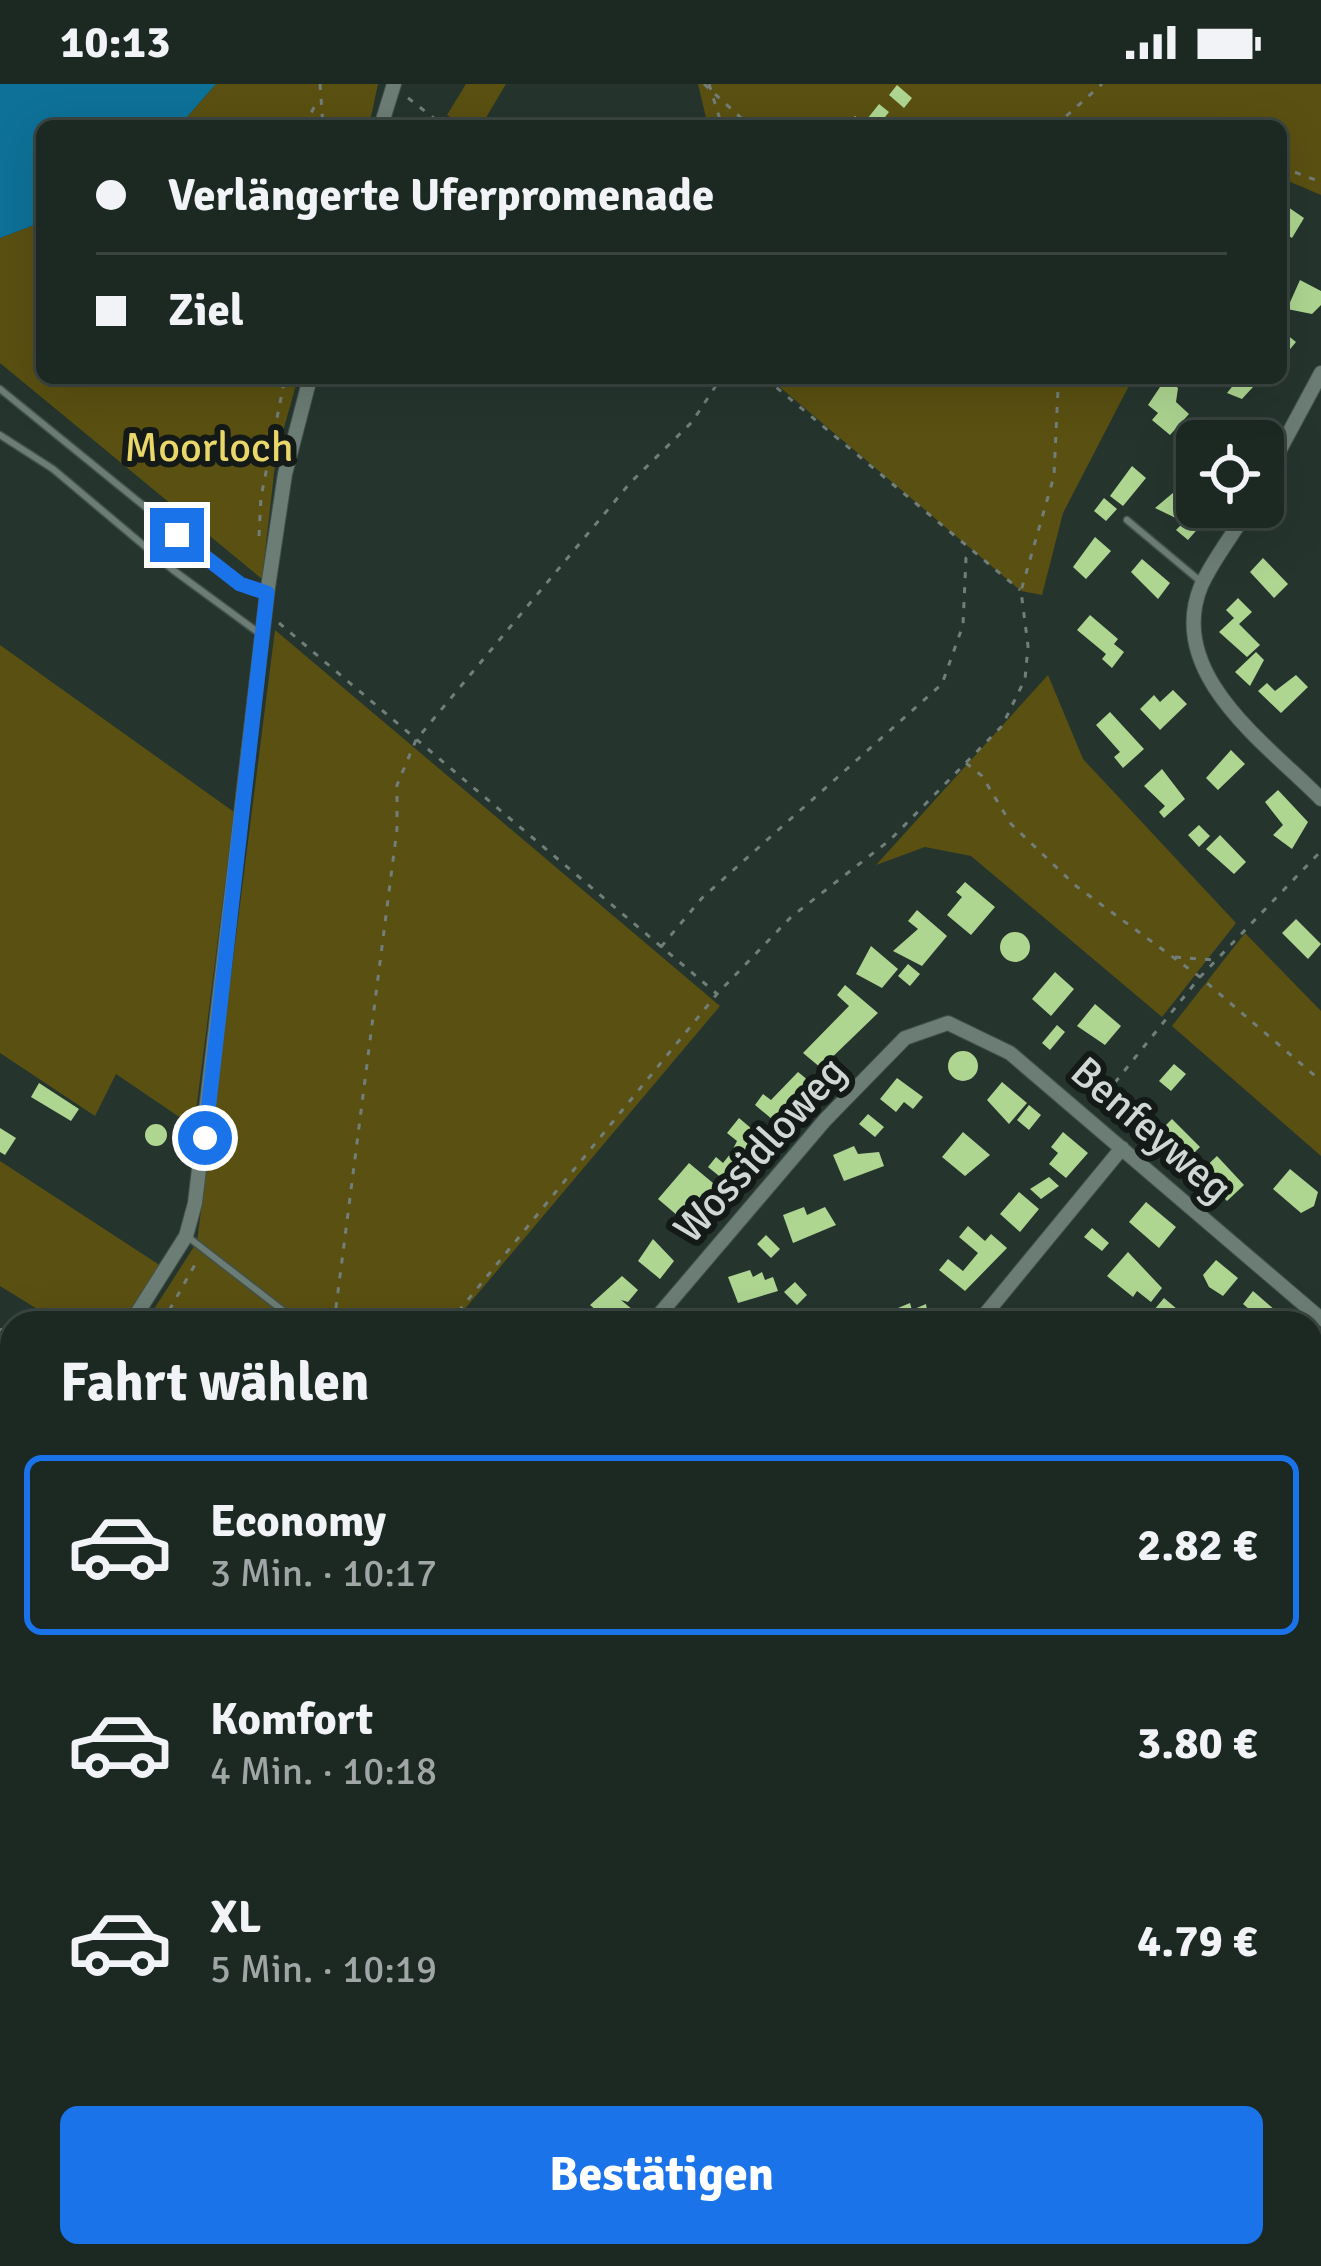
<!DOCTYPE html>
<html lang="de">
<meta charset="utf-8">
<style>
:root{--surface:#1c2822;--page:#25302a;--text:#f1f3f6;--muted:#a0a6a5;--line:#3a4440;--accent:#1a73e8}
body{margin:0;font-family:Signika,sans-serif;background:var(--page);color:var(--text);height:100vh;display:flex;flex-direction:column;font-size:45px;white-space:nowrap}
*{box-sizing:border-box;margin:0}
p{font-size:39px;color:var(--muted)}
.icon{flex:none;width:66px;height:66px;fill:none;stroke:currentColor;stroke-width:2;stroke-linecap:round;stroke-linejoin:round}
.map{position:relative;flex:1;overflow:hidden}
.side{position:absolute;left:0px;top:1227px;width:1323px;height:957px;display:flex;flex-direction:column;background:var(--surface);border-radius:36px 36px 0 0;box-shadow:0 12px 48px #0002,0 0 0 3px var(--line)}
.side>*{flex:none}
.hud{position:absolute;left:36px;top:36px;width:1251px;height:264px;border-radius:18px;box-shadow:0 12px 48px #0002,0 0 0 3px var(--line);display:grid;align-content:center;height:264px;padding:0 60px;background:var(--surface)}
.fabs{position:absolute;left:1176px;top:336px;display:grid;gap:24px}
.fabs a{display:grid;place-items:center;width:108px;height:108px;border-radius:18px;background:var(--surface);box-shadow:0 12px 48px #0002,0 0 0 3px var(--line);font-size:60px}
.end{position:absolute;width:54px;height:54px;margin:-27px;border:15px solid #1a73e8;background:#fff;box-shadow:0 0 0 6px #fff}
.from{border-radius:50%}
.hud b{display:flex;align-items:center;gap:42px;height:114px;font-size:45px}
.hud b+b{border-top:3px solid var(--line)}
.hud i{width:30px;height:30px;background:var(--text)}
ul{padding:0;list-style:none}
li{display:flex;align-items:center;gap:36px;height:180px;margin:0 24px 18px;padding:0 36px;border:6px solid transparent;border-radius:18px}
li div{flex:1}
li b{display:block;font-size:45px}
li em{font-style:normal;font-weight:700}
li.current{border-color:var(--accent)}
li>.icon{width:108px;height:108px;stroke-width:1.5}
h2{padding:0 60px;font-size:54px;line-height:144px}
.button{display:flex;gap:24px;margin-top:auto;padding:24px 60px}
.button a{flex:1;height:138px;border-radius:18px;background:var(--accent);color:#fff;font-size:48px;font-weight:700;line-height:138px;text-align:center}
.status{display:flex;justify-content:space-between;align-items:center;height:84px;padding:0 60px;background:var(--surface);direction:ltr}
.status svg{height:33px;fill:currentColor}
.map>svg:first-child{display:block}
</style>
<div class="status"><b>10:13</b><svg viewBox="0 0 49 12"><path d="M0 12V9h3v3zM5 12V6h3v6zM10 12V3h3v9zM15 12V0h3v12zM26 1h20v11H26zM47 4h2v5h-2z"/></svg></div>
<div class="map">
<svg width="1321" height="2182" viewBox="0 0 1321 2182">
<rect width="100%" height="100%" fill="#25352e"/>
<path fill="#5a5011" d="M216,0H378L369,42H179Z
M466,0H506L481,42H465L447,31Z
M698,0H1321V111L1281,94V42H708Z
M42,138V294H298L276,372L262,495L0,279V154Z
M769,294H1133L1063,429L1042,511L1021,507Z
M275,546L720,922L453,1239H145L197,1158Z
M0,561L234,728L194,1043L116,990L95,1032L0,969Z
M1048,591L1083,675L1236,839L1162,933L971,772L925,763L876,781Z
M1245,849L1321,927V1072L1172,942Z
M0,1077L161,1182L127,1239H60L0,1202Z
M12,1398V1622L0,1616V1410Z"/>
<path fill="#0e7198" d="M0,0H216L179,42H42V138L0,154Z"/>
<path fill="#aed691" d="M897,1L912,14L904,24L889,11Z
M879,20L889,28L878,42H847L855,32L864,39Z
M1285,121L1304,134L1292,154L1281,147Z
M1300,196L1321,207V221L1312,230L1287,225Z
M1281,246L1296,258L1281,276Z
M1166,294L1178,304L1176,318L1189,330L1170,351L1152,336L1158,329L1148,321Z
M1239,294L1253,303L1242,315L1227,309Z
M1132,382L1146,394L1123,422L1110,412Z
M1180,403L1208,433L1188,456L1176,446L1184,438L1155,424Z
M1104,414L1117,425L1106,437L1094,427Z
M1095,453L1111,467L1086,495L1073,483Z
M1263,474L1288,500L1274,514L1250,488Z
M1142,475L1170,499L1158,515L1131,488Z
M1238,514L1252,528L1239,540L1260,561L1247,573L1219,548L1234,534L1226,526Z
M1090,531L1118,555L1114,560L1124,568L1112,584L1102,575L1106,570L1077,546Z
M1256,568L1264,576L1250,602L1235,588Z
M1296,591L1308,603L1281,629L1258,607L1267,599L1275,607Z
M1173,606L1187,620L1160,646L1140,625L1154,611L1160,618Z
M1110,628L1144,665L1123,684L1114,673L1120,668L1096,641Z
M1231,666L1245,680L1218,706L1206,694Z
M1162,685L1185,715L1164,734L1159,728L1165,722L1144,702Z
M1278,706L1308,738L1292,765L1273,751L1283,741L1265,718Z
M1199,741L1210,752L1199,763L1188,751Z
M1220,751L1246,778L1234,790L1206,765Z
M965,798L995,823L971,851L947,831L962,813L956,808Z
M917,826L947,852L922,882L893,867L918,845L908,837Z
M1296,835L1321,860L1308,875L1282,849Z
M1000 863a15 15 0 1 1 30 0a15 15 0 1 1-30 0Z
M871,862L898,885L882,904L856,890Z
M908,880L920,890L910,902L898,892Z
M1055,888L1074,905L1051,932L1032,915Z
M845,901L878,929L821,984L803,969L849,922L837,911Z
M1095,920L1121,942L1105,961L1077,942Z
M1057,941L1065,948L1050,966L1042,959Z
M948 982a15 15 0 1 1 30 0a15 15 0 1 1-30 0Z
M1174,980L1186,990L1171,1007L1159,997Z
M798,988L814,1001L794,1023L800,1029L785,1046L755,1021L763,1010L771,1016Z
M897,994L923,1013L913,1025L904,1018L896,1028L880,1015Z
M1002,998L1027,1019L1009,1040L987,1016Z
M39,999L79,1025L71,1037L31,1013Z
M1029,1021L1041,1031L1029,1046L1017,1036Z
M868,1030L884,1043L875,1053L859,1040Z
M739,1034L765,1056L747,1069L758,1078L743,1096L732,1086L724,1096L708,1083L716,1073L723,1079L731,1069L737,1057L727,1049Z
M1172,1035L1200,1063L1183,1080L1147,1048L1158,1037L1164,1043Z
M145 1051a11 11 0 1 1 22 0a11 11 0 1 1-22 0Z
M0,1044L16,1054L5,1071L0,1068Z
M963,1048L990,1071L965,1092L942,1073Z
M1063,1048L1088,1069L1066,1094L1049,1080L1058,1069L1051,1063Z
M854,1062L858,1070L879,1068L884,1082L844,1097L833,1071Z
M1217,1072L1244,1101L1227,1117L1199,1089Z
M689,1079L725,1109L698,1149L658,1115Z
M1290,1085L1318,1108L1314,1122L1301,1129L1273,1105Z
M1049,1093L1059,1102L1041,1115L1030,1105Z
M1019,1108L1039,1125L1020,1148L1000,1130Z
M1146,1118L1176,1143L1159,1164L1129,1138Z
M804,1123L807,1131L825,1123L836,1141L793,1159L783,1131Z
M968,1142L985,1157L991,1150L1007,1164L965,1207L939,1186L948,1175L963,1187L978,1169L959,1153Z
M1092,1144L1109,1159L1102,1167L1084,1153Z
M766,1151L780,1165L771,1174L757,1160Z
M653,1155L674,1177L660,1195L638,1177Z
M1128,1168L1162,1204L1151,1218L1137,1207L1133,1213L1107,1192Z
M1216,1176L1238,1194L1223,1212L1209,1203L1203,1191Z
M750,1186L753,1193L762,1188L765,1196L773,1193L778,1207L738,1219L728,1193Z
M622,1192L638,1206L628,1218L621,1216L633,1226L622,1239H611L590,1221Z
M795,1198L807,1211L797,1221L784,1208Z
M1253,1207L1283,1233L1278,1239H1257L1261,1235L1243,1220Z
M1164,1214L1184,1231L1178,1239H1158L1149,1232Z
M910,1219L912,1226L926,1220L929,1239H904L898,1224Z
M1321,1646V1682L1311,1674V1657Z
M0,1653L12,1659V1690L0,1685Z
M0,1734L12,1740V1759L0,1753Z
M1321,1858V1895L1315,1899L1311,1864Z
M1321,1956V1996L1316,1999L1311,1998V1962Z
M0,1984L12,1998V2015L4,2021Z
M4,2085L12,2094V2113L0,2122Z
M157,2172H179L184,2179L161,2182L155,2179Z
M265,2172L290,2178L292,2172H335L326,2182H261Z
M391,2172H415L441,2182H381Z
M578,2172H614L609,2182H584L575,2178Z"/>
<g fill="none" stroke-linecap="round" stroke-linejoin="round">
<defs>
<path id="service" d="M0,305L240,500L267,510
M0,351L53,385L173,486L259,549
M1127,436L1200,497
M188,1153L299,1239"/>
<path id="minor" d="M381,42L394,0
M1263,397L1321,289
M1249,423C1235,449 1214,473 1201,502C1165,590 1267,660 1321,715
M131,1239L186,1152L195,1119L267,510L285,390L310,294
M652,1239L825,1036L905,954L948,939L1010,969L1321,1235
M978,1239L1122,1064
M0,1402L12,1390
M1311,1594L1321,1581
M0,1826L12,1832
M1311,1839L1321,1833
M0,1928L12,1918
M1311,2168L1321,2177
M715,2172L733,2182
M512,2182L517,2172
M1009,2182L1013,2172"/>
</defs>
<use href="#service" stroke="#43514b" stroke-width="9"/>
<use href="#minor" stroke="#43514b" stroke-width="16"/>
<path stroke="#717e79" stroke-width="3" stroke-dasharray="6 9" stroke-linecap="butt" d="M320,0L323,42
M704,0L750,42
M709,0L722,42
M408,14L444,42
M305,42L317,17
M1055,42L1102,0
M1281,83L1321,98
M765,294L1020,506
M259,452L261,413L285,294
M279,539L716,909
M966,679L982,692L1011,740L1076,802L1200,893L1321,997
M661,863L702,814L942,600L963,541L966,474L972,467
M1175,873L1213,876
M1096,1022L1200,893L1321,767
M162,1239L197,1177
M334,1239L397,745V701L416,656L630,399L692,338L721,294
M449,1239L717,910L791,833L890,756L1002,642L1025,595L1028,562L1021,507L1054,392L1058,305L1050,294
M0,1246L12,1243
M0,1328L12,1336
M0,1480L12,1470
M0,1563L12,1562"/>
<use href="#service" stroke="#6b7d75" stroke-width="6"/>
<use href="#minor" stroke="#6b7d75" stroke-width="14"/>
</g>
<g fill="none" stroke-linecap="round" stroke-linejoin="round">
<path stroke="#1a73e8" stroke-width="15" d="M177,451L240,500L267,509L205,1054"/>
</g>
<g text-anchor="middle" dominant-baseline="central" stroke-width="12" stroke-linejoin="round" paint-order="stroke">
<g font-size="42" fill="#ead76a" stroke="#131a17">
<text x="209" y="363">Moorloch</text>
</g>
<g font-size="42" fill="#cfd8d4" stroke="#131a17">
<text transform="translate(1151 1046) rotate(41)">Benfeyweg</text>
<text transform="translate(760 1066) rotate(-48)">Wossidloweg</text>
</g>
</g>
</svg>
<div class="fabs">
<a><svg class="icon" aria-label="locate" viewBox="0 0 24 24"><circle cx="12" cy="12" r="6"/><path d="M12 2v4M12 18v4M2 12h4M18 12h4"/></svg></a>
</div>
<i class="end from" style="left:205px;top:1054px"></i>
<i class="end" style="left:177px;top:451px"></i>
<div class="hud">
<b><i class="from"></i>Verlängerte Uferpromenade</b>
<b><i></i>Ziel</b>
</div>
<section class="side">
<h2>Fahrt wählen</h2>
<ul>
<li class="current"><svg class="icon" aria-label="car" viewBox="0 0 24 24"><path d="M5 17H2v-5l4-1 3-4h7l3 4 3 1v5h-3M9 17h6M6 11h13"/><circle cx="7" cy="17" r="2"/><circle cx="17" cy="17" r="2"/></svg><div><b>Economy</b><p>3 Min. · 10:17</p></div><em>2.82 €</em></li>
<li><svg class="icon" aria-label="car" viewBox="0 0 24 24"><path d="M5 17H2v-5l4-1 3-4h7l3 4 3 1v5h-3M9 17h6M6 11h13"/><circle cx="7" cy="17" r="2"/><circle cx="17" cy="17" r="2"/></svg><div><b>Komfort</b><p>4 Min. · 10:18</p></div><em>3.80 €</em></li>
<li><svg class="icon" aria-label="car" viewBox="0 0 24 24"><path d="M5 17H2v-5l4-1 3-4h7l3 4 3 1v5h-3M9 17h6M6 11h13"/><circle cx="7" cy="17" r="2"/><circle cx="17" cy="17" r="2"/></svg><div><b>XL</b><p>5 Min. · 10:19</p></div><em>4.79 €</em></li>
</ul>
<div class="button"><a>Bestätigen</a></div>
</section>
</div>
